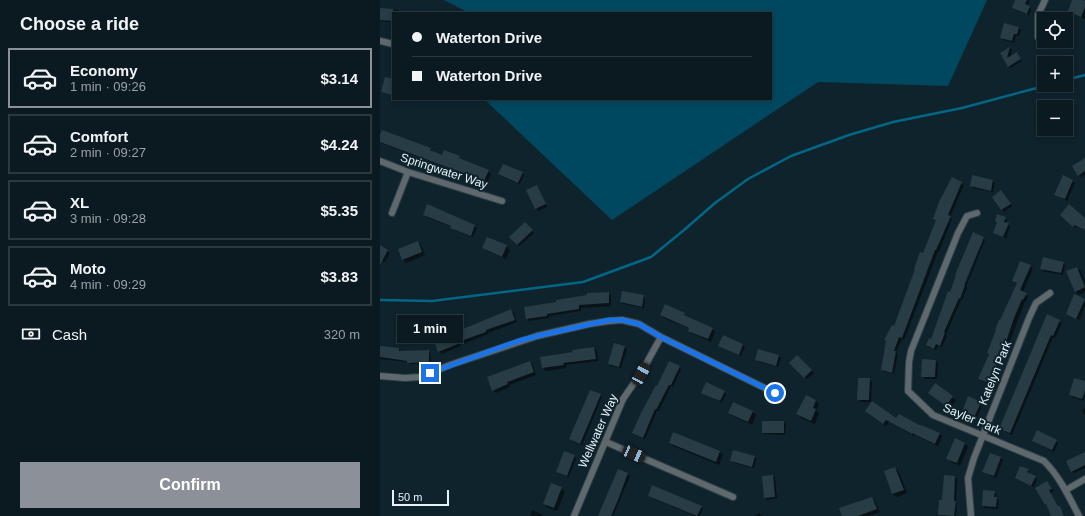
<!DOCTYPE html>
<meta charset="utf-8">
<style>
:root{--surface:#0b1a21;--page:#19272e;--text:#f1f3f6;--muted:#9aa1a5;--line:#2b383f;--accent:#8c9099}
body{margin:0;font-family:Arial,sans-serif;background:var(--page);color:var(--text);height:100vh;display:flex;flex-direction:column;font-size:15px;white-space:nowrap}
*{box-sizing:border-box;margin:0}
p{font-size:13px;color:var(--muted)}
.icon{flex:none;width:22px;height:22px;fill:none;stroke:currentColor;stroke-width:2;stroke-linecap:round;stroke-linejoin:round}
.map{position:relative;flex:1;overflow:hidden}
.drawer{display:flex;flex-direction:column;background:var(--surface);width:380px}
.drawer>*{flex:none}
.banner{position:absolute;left:12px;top:12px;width:380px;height:88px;border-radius:0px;box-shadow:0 2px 6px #0003,0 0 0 1px var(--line);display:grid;align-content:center;height:88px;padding:0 20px;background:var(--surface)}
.tools{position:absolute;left:657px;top:12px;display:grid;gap:8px}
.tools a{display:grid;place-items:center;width:36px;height:36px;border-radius:0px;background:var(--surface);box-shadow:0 2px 6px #0003,0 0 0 1px var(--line);font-size:20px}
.scale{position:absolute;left:12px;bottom:10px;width:57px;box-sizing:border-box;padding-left:4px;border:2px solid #e7f3f9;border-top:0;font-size:11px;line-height:14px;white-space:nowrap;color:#e7f3f9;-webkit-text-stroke:3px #0f232c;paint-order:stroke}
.end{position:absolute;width:18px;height:18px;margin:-9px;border:5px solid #1a73e8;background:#fff;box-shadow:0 0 0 2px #fff}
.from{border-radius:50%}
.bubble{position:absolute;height:28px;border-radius:0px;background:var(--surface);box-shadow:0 2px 6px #0003,0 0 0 1px var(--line);font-size:13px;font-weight:800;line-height:28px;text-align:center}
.car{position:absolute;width:12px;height:24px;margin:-12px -6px;border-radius:5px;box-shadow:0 0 3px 1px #0007;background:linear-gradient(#222 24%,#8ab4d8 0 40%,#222 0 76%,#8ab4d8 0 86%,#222 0)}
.banner b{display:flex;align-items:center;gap:14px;height:38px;font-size:15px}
.banner b+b{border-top:1px solid var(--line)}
.banner i{width:10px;height:10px;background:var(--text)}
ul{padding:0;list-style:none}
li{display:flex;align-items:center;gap:12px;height:60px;margin:0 8px 6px;padding:0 12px;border:2px solid var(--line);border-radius:0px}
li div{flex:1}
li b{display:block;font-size:15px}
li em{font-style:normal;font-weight:800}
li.current{border-color:var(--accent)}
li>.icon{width:36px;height:36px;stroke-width:1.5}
h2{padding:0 20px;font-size:18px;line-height:48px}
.pay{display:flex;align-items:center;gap:10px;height:44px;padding:0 20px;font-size:15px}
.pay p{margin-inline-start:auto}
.cta{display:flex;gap:8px;margin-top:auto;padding:8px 20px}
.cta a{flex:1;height:46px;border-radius:0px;background:var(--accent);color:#fff;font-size:16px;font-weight:800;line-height:46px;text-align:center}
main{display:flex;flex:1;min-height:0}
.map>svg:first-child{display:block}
</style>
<main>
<section class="drawer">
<h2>Choose a ride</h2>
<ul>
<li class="current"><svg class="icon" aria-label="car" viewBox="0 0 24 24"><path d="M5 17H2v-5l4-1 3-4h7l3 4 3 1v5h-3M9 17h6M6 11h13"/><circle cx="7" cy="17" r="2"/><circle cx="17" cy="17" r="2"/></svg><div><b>Economy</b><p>1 min · 09:26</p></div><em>$3.14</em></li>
<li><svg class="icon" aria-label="car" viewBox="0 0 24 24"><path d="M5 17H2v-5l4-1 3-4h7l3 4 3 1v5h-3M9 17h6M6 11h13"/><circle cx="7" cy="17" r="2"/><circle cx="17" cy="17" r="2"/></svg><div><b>Comfort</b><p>2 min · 09:27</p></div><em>$4.24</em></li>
<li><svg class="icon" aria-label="car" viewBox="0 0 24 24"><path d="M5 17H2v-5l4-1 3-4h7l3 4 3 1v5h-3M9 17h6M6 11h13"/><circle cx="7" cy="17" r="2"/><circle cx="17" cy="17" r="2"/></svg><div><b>XL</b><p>3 min · 09:28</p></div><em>$5.35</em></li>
<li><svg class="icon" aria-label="car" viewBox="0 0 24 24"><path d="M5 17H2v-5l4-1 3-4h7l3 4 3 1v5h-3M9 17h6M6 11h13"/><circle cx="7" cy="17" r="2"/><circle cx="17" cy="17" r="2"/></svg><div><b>Moto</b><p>4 min · 09:29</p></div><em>$3.83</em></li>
</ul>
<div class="pay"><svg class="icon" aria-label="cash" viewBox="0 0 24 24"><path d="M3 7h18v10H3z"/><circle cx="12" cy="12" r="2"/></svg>Cash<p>320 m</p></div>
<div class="cta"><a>Confirm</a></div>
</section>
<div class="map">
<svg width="705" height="516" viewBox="0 0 705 516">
<rect width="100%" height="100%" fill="#0f232c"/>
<path fill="#00485f" d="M64,0H607L568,86L438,82L232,220L104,99H391V13H89Z"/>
<path fill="#0007" d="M636,0H650L647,6L651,9L649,15L635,10L633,8Z
M693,0L705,3V19L689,11Z
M0,9L18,10L20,13H13V22L0,21Z
M625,25L639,28L641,30L639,36L636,35L634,43L624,40L622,38Z
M630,48L632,50L630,58L639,56L642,61L630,68L621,54Z
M0,136L50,149L63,157H79L82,160L108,171L111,174L107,183L1,143Z
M705,159V175L701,177L698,175Z
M142,173L144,175L140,184L121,176L119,174Z
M572,179L584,185L570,217L572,219L559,252H558L524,340L522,339L516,352L518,354L514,374L504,372L502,370L514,327L557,221L554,218Z
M613,181L615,183L613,192L593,188L591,185Z
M693,181L695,183L687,201L676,195Z
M157,186L167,207L158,211L147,191Z
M623,194L632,206L624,212L613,197Z
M44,215L94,226L97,228L93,237L74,230L72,227L46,217Z
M681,215L705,218V230L697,227L696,228Z
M625,218L627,220L626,224L630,226L626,238L614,233L618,223L616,221Z
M145,223L154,233L139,246L130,237Z
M604,238L605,240L586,287L587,288L582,300H581L566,335L567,336L562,347L558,346L556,350L549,347L547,345L551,340L571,293L581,289L583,290Z
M38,242L41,245L45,255L26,263L23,259Z
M0,246L10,253L5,262L0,259Z
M126,246L130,250L126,259L107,251L103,248Z
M683,263L685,265L683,275L663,271L661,268Z
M650,266L653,269L643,292L648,296L646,302L645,301L626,352L623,351L617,365L619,367L612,385L602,381L599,379L637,284L633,281Z
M697,268L701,271L705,282V292L699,295L695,291Z
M228,293L231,295V306L201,308V311L169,316V318L149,321L147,318Z
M263,296L265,298L264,308L243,304L241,302Z
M704,300L705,306L699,320L687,314Z
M131,310L134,313L137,322L108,333V334L80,345V346L62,354L59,351Z
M304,314L307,317L332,329L335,332L331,342L312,333L309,330L310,329L284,318L281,315Z
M668,316L682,323L675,338L673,337L632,435L620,429Z
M363,345L365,347L361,356L340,346Z
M0,347L19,349L21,351H48L50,353L51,363L30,364L28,362L0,359Z
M244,347L247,349L241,368L231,366L229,364Z
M214,348L217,351L218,361L186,365V368L166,371L163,368L194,353Z
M379,350L399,356L401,358L398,367L379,362L376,360Z
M417,356L434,373L427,379L411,363Z
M556,361L558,363L557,379H545L542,376Z
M150,362L153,365L156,375L129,385L130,387L116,393L113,390Z
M299,366L301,369L293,387L291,386L279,411H277L265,439L256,435L254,433L278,388Z
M489,379L492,382L491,402H481L478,399Z
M705,382L704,401L692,397L690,395Z
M322,392H344L346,394L342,403Z
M549,393L572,397L576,400L570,409Z
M220,395L222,397L202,445L192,441L190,439Z
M426,396L436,401L439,404L436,411L439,413L435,424L421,418L418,414Z
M601,403L603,405L596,419L584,412Z
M705,408V416L702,410Z
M373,412L376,415L372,425L353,416L349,413Z
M489,414L541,427L542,426L560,434L562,437L558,446L535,435L534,436L509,422L506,426Z
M404,422L406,424L405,435L385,434L383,432Z
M293,434L340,452L343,455L339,465L293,446L290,443Z
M575,440L585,444L588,447L580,466L571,462L567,458Z
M676,440L678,443L674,452L653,441Z
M705,453V468L694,473L692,471Z
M194,456L196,458L189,477L180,474L177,472Z
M374,456L376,459L374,468L354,463L352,460Z
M621,458L623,460L616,478L604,472Z
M515,468L519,472L527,493L517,497L513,494L505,472Z
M239,470L250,476L233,516H221Z
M648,470L650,472L649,474L657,479L654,487L636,478Z
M393,476L395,478L397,498L387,500L385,497Z
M575,477L577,479L576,502L577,504L576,516H561L559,514L563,501Z
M667,483L674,491L670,493L685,516H673L665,504Z
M181,488L185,492L177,511L167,507L164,503Z
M614,492L616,494V498L619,500L618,509L605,508L603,506Z
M269,496L321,506L323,509L320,516H315L272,498Z
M492,498L495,501L500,512L490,516H463Z
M152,510L161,514L163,516H150Z
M379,513L382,516H375Z"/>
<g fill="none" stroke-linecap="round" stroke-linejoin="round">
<path stroke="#036685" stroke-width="2.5" d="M686,80L705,75
M0,300L52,301L203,282L271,257L304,230L335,203L368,179L411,156L469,135L513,122L582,108L668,85"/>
</g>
<path fill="#273c45" d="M635,0H647L645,4L650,6L647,14L632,8Z
M692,0H702L705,1V7L701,17L688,11Z
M0,8L13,9V21L0,20Z
M624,23L639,27L637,34H634L632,41L620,38Z
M630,47L627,58L637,52L641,59L628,67L620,53Z
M5,77L13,79V95L1,92Z
M2,130L51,148L50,150L62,155L64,150L80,156L79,158L109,170L104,181L0,142V134Z
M705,158V171L698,176L692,166Z
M123,164L143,172L138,183L118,174Z
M592,175L613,180L611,191L590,186Z
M683,175L693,180L685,199L674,195Z
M572,177L582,182L568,215L571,216L556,250H555L522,338L519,337L514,351H516L512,373L501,370L506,341L504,340L512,325L514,326L535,269H534L540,252L543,253L556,220L553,219L559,202Z
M157,185L166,204L155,209L146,190Z
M621,190L631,204L621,210L612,197Z
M47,204L95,225L91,236L70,228L71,226L43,215Z
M689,204L705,218V230L694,225L693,227L680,215Z
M617,214L626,217L624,222L629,223L623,237L613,233L617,222L615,221Z
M145,222L153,230L137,245L129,237Z
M593,232L604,237L584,285H585L580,299L579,298L564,332L565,333L560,346L556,344L554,349L546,345L549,338L551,339L568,291L570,292L576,275H575Z
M107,237L127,245L122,257L102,248Z
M38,241L42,252L22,260L18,249Z
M0,245L8,250L0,265Z
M663,257L684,262L681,273L660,269Z
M640,261L651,265L640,290L647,293L643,300L642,299L634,318L623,351L620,349L615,363L617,364L609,383L598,379L609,354L607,353L616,330H615L619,320H620L637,283L632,281Z
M697,267L705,287L695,292L686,271Z
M242,291L264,295L262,307L240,302Z
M229,292V303L199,305V309L167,314V316L146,319L144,307L176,302V300L207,295V293Z
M694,294L705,299L696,319L686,314Z
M285,304L305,313L304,315L333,328L328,339L308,331L309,328L280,315Z
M131,309L135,320L106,330V332L78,342V344L58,352L54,341Z
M667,314L680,320L673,336L671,335L630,433L619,429Z
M343,335L363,344L359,355L338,346Z
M234,343L245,346L239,367L228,364Z
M0,346L19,348V351L49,350V362L27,363V361L0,357Z
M214,347L216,359L183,363L184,365L162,368L160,357L193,352L192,350Z
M378,349L399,355L396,366L375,360Z
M417,355L432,370L424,378L409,363Z
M542,359L556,360L555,377H541Z
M150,361L154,372L127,382L128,384L112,391L107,377Z
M289,361L300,366L291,385H289L276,410L275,409L263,438L252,433L261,413L276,385L277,386Z
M478,378H490L489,400H477Z
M694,378L705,381V390L702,399L689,395Z
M326,382L345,391L340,401L321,393Z
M555,383L573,396L566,406L548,393Z
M210,390L221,394L200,444L189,439Z
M426,395L436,400L433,408L436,409L431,421L416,414Z
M588,396L601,402L594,418L582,412Z
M492,401L516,418L519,414L541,426V425L560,433L555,444L532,433V434L506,420L503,424L485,411Z
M353,402L373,411L368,422L348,413Z
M382,421H404V433H382Z
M657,430L677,440L672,450L652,441Z
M293,432L340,451L336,462L289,443Z
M575,438L585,443L577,463L566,459Z
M353,450L375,456L372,467L350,461Z
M184,451L195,455L187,476L176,472Z
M705,452V465L691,472L686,461Z
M610,453L621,457L614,476L602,472Z
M640,466L649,469L647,472L656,476L651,486L635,478Z
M515,467L524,490L512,494L504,471Z
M238,469L248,473L238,500L231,516H218Z
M393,475L395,497L384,498L382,476Z
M564,475L575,476L574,501H576L574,516L558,515L559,500H562Z
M667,481L672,489L669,490L678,506H680L684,516H671L666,504L665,505L655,488Z
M171,483L182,487L174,508L163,504Z
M272,485L322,506L317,516L268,496Z
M603,490L615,491L614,497H617L616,507L602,506Z
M492,497L497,509L478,516H462L459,508Z"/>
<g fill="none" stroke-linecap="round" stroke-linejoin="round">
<defs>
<path id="street" d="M658,37V15L665,0
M0,41L13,44
M0,161L28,172L122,201
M12,213L28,172
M597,213L587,216L578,233L531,351L529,362L528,391L553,415L664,461C680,477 689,497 699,516
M0,376L25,378L40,377L70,365L157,336L209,324L229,321L242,320L259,324L281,337L395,393
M226,442L353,497
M686,490L705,479
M194,516L243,399L261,373L281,337
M591,516L588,478L594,458L649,318L656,303L670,293"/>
</defs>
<use href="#street" stroke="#2d4049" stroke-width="8"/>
<use href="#street" stroke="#5f696d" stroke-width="6"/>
</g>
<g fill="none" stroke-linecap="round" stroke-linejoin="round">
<path stroke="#1a73e8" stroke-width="5" d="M50,373L138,341L157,336L229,320H242L259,324L281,337L395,393"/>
</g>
<g text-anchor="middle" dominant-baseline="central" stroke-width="4" stroke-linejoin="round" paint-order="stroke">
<g font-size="12" fill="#e7f3f9" stroke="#0f232c">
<text transform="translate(64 171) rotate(18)">Springwater Way</text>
<text transform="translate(615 373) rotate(-68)">Katelyn Park</text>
<text transform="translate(592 419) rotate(23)">Sayler Park</text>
<text transform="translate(218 431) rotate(-66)">Wellwater Way</text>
</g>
</g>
</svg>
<div class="tools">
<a><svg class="icon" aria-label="locate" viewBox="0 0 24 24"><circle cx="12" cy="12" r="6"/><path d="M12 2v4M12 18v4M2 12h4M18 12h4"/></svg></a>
<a>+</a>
<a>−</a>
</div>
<div class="scale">50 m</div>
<i class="end from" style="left:395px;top:393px"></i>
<i class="end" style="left:50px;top:373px"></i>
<div class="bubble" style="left:17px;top:315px;width:66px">1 min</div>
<i class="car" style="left:261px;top:374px;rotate:28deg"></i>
<i class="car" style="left:254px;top:454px;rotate:113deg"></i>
<div class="banner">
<b><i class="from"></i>Waterton Drive</b>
<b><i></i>Waterton Drive</b>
</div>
</div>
</main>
